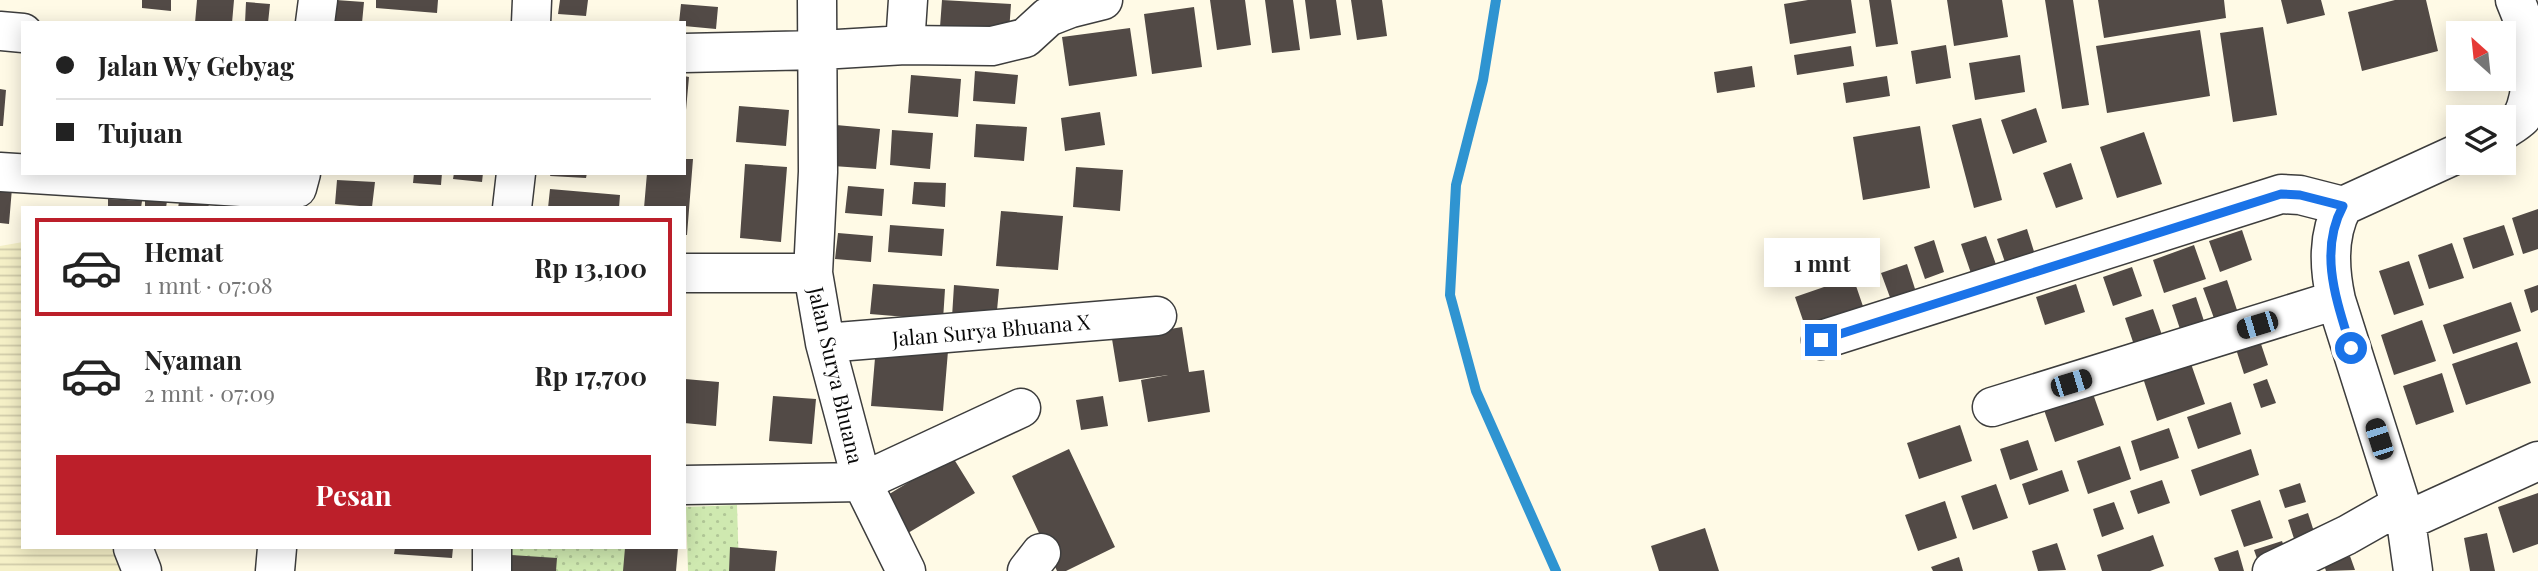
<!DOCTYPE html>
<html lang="id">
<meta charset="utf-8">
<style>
:root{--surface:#fff;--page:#f6f6f6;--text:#222;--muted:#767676;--line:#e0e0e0;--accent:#bc1f2a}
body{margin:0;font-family:"Playfair Display",serif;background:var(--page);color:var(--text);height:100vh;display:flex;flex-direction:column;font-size:26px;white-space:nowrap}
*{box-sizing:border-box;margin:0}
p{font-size:23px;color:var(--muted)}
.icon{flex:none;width:38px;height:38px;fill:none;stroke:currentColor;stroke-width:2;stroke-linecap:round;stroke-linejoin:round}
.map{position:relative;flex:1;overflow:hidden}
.sheet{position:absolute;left:21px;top:206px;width:665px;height:343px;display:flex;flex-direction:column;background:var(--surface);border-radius:0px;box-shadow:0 4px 18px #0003}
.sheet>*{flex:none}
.guide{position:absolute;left:21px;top:21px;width:665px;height:154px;border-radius:0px;box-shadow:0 4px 18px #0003;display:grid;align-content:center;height:154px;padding:0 35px;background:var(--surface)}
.needle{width:46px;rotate:333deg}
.fabs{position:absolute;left:2446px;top:21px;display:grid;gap:14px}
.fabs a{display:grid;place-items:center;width:70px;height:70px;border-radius:0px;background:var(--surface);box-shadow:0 4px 18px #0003;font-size:35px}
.end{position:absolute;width:32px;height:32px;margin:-16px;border:9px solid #1a73e8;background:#fff;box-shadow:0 0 0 4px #fff}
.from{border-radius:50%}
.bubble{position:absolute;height:49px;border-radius:0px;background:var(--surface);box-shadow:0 4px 18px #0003;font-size:23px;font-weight:700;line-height:49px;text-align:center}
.car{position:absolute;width:21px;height:42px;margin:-21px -10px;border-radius:9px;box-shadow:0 0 5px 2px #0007;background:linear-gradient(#222 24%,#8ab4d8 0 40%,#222 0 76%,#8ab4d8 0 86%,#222 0)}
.guide b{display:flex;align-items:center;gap:24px;height:66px;font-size:26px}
.guide b+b{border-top:2px solid var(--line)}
.guide i{width:18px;height:18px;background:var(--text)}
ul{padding:12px 0 0;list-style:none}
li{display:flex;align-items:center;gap:21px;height:98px;margin:0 14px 10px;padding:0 21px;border:4px solid transparent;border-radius:0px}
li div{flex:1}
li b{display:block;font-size:26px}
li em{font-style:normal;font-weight:700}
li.selected{border-color:var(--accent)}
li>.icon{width:63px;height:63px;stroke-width:1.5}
.action{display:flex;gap:14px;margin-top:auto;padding:14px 35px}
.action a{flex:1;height:80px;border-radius:0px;background:var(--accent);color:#fff;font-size:28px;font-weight:700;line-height:80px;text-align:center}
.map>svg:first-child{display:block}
</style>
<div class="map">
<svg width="2538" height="571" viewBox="0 0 2538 571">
<defs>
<pattern id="farmland-rules" width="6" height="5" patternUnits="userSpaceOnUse" patternTransform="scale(1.75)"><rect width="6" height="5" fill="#f5f0c7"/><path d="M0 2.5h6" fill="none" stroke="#d1ccaa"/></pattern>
<pattern id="grass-dots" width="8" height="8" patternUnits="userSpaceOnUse" patternTransform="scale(1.75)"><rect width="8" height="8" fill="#cfe9b0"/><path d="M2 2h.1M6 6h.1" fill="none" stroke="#b0c696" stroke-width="1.8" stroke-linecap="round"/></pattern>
</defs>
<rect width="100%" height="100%" fill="#fffae6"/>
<path fill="url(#farmland-rules)" d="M23,242V548H135L142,571H0V246Z"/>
<path fill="url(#grass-dots)" d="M737,505L739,571H688L686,507Z
M507,548H629V571H504Z"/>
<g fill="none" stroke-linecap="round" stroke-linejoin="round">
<path stroke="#2f94d1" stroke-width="10" d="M1496,0L1483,80L1456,185L1450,295L1476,391L1556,571"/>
</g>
<path fill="#524a46" d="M142,0H171V11L142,8Z
M197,0H234L232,23H195Z
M336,0L364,2L362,23H334Z
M376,0H438L437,13L376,8Z
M560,0H588L586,16L558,14Z
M942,0L1011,4L1009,32L940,27Z
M1210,0H1245L1251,45L1217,50Z
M1265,0H1293L1300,50L1272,53Z
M1305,0H1336L1341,35L1310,39Z
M1351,0H1382L1387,36L1357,40Z
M1808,0H1851L1856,33L1790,44L1784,4Z
M1869,0H1891L1898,44L1876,47Z
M1947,0H2002L2008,37L1954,46Z
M2045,0H2073L2089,105L2062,109Z
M2098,0H2224L2226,18L2104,38Z
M2281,0H2321L2325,15L2287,24Z
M2395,0H2426L2438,51L2362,71L2348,12Z
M246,2L270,4L268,23H245Z
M681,4L718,7L716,29L684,26V23H679Z
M1194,7L1202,67L1152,74L1144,14Z
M2263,27L2277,115L2233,122L2220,33Z
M1130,28L1137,76L1069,86L1062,37Z
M2200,30L2210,96L2107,113L2096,46Z
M1946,45L1951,78L1916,84L1911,51Z
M1851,46L1854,66L1797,75L1794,55Z
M2020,55L2025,92L1975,100L1969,63Z
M1752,66L1755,87L1717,93L1714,72Z
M975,71L1018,75L1015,104L973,101Z
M911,75L961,79L958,117L908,113Z
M684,76L689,77L686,110H684Z
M1887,76L1890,96L1846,103L1843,83Z
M0,89L6,90L3,126H0Z
M739,106L789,110L786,146L736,142Z
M2036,108L2047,142L2013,154L2001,120Z
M1100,112L1105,145L1065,151L1061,118Z
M1981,118L2002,200L1974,208L1952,125Z
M976,124L1027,127L1024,161L974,157Z
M836,125L880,129L876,169L833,166Z
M1920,126L1930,188L1863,200L1853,137Z
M892,130L933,133L930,169L890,165Z
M2144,132L2162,184L2117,198L2100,147Z
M684,159H693L687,235H684V208H644L647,173H684Z
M2071,163L2083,199L2056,208L2043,173Z
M745,164L787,167L781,242L740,238Z
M1076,167L1123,170L1120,211L1073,207Z
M414,173H442L441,185L413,183Z
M454,173H483L482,182L453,179Z
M551,173H587L586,178L550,176Z
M337,180L375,182L372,207L335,204Z
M914,182L946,183L945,207L912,204Z
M848,186L884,189L882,216L845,213Z
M0,187L12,188L9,224L0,223Z
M550,189L620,195L619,208H548Z
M108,199L142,201L141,208H108Z
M145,200L167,201L166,208H145Z
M179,202L209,204L208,208H178Z
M2538,209V249L2523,254L2512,218Z
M1001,211L1063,216L1058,270L996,266Z
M890,225L944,229L942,256L888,252Z
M2504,225L2514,255L2473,269L2463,238Z
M2027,229L2037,261L2008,271L1997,239Z
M2242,230L2252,260L2220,272L2209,241Z
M838,233L873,236L871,262L835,259Z
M1986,236L1999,273L1974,282L1961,244Z
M1934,240L1944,272L1925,279L1914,247Z
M2452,243L2464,278L2429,289L2418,255Z
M2194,245L2206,279L2164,293L2153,260Z
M2409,261L2424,305L2394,315L2379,271Z
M1907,264L1916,292L1891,300L1881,273Z
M2132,267L2142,296L2113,306L2103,277Z
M1853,277L1867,318L1809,338L1795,297Z
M2227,280L2238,313L2215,321L2203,288Z
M873,284L945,289L943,320L870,314Z
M2076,284L2085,312L2045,325L2036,297Z
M954,285L999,289L996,321L952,317Z
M2538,285V310L2531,313L2524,290Z
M2196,297L2208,333L2184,341L2172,305Z
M2511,302L2521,331L2453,354L2443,325Z
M2153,309L2162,335L2134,345L2125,318Z
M2422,320L2436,361L2394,375L2381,335Z
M1182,327L1189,372L1204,370L1210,412L1148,422L1141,380L1168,375L1119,382L1112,339Z
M2259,338L2268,365L2244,374L2235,346Z
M2517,342L2531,383L2466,405L2452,364Z
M876,346L948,351L943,411L871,406Z
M2189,358L2205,404L2157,421L2142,375Z
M2442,373L2454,412L2416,425L2403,386Z
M685,379L719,382L716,426L684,423Z
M2267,379L2276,403L2261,408L2253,384Z
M2092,391L2104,425L2055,442L2043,407Z
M773,396L816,399L812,444L769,441Z
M1103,396L1108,426L1081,430L1076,400Z
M2231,402L2241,434L2198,449L2187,417Z
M1960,425L1972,461L1919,479L1907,443Z
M2169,428L2179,458L2140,471L2131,441Z
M2028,440L2038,470L2010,480L2000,449Z
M2120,446L2131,479L2088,494L2077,461Z
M1069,449L1115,547L1066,571H1057L1012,476Z
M2251,449L2259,475L2200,496L2191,470Z
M952,456L975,493L908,533L886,496Z
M2062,470L2069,491L2029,505L2022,484Z
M2162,480L2170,503L2138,514L2130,491Z
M2300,483L2306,502L2285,508L2279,490Z
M1996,484L2008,518L1973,530L1961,496Z
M2538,493V544L2513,553L2498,507Z
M2260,500L2273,538L2244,547L2231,510Z
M1945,501L1957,538L1918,551L1905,515Z
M2114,502L2124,529L2102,537L2093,509Z
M2308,513L2317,541L2297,548L2288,520Z
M1705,528L1719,571H1659L1651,546Z
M2487,533L2495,571H2470L2464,538Z
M2153,535L2164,566L2150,571H2102L2097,555Z
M2282,541L2288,557L2260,567L2254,550Z
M2057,543L2066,570L2038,571L2032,551Z
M730,547L777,551L775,571H729Z
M395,548H453L452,558L394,554Z
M625,548H678L676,571H623Z
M2238,550L2244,571H2219L2214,558Z
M511,555L557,558L556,571H509Z
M2350,556L2355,570L2326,571L2324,565Z
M1959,557L1963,571H1933L1931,567Z"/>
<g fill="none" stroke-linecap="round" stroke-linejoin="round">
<defs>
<path id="minor" d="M817,0L818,172L813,273L825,343L862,482L906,571
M315,23L318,0
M531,23L532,0
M0,31L23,33
M905,45L908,0
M684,53L821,50L905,45L992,46L1025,38L1048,17L1071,8L1103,0
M2504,130C2510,126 2517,122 2522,117C2538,84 2530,33 2515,0
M0,172L288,190L297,188L301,173
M512,208L516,173
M684,273H813
M1821,340L2281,194L2300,195L2343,206
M825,343L1157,316
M1992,407L2336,300
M684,485L862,482L1021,408
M2406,521L2538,461
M133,548L142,571
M275,571L277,548
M492,571V548
M1027,571L1041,553
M2272,571L2347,535L2400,505
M2413,571L2406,521L2336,300C2329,268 2327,235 2343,206L2459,153"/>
</defs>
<use href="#minor" stroke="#3d3d3d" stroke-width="41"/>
<use href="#minor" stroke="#fff" stroke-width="38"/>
</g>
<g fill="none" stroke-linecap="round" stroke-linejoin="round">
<path stroke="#1a73e8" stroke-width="9" d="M1821,340L2281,194L2300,195L2343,206C2318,252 2337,302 2351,348"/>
</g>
<g text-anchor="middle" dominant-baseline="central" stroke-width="7" stroke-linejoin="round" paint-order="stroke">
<g font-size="21" fill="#0a0a0a" stroke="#fff">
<text transform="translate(991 329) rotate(-5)">Jalan Surya Bhuana X</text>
<text transform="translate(837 375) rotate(77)">Jalan Surya Bhuana</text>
</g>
</g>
</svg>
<div class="fabs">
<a><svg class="needle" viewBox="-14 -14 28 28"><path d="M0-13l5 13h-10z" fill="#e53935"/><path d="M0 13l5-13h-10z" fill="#767676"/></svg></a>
<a><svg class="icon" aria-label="layers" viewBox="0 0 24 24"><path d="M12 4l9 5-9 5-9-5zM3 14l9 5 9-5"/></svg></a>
</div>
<i class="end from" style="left:2351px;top:348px"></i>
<i class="end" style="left:1821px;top:340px"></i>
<div class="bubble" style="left:1764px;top:238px;width:116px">1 mnt</div>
<i class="car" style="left:2257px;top:325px;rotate:253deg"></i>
<i class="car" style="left:2071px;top:383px;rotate:73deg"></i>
<i class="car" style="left:2379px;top:439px;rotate:342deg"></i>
<div class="guide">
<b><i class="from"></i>Jalan Wy Gebyag</b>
<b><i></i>Tujuan</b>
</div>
<section class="sheet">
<ul>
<li class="selected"><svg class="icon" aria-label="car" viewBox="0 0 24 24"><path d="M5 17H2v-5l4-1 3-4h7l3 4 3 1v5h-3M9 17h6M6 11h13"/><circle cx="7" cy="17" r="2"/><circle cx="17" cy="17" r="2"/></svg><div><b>Hemat</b><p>1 mnt · 07:08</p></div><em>Rp 13,100</em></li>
<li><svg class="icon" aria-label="car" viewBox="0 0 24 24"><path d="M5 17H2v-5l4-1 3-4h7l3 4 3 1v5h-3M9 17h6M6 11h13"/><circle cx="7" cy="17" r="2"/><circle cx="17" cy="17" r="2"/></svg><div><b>Nyaman</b><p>2 mnt · 07:09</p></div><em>Rp 17,700</em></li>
</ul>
<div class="action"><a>Pesan</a></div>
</section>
</div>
